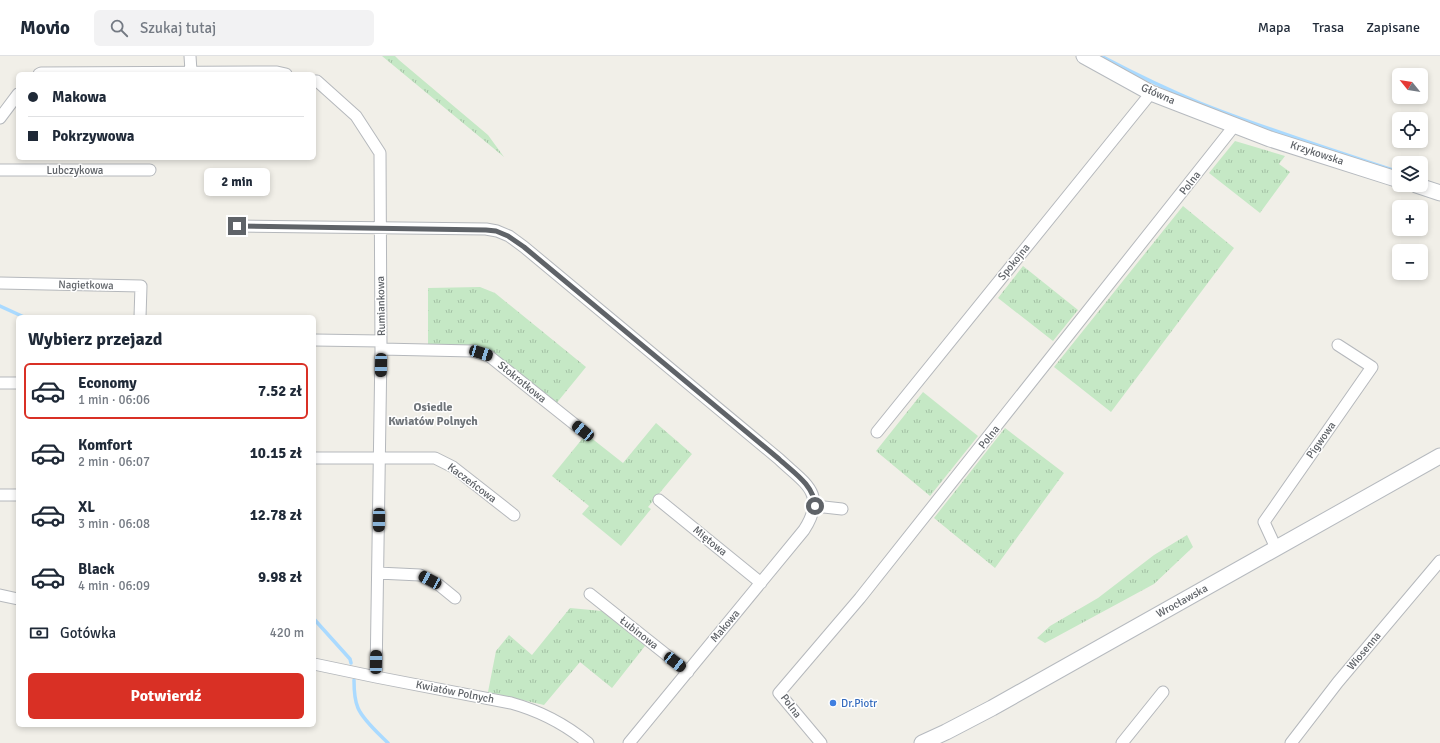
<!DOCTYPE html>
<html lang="pl">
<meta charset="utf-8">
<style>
:root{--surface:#fff;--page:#f2f2f3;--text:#1f2937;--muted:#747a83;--line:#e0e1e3;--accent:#d93025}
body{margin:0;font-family:Signika,sans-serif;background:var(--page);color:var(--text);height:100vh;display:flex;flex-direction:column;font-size:15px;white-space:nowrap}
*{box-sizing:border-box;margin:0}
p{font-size:13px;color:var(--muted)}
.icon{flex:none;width:22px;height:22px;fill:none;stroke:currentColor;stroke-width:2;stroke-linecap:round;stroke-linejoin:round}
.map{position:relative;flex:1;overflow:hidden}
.sheet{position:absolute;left:16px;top:259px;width:300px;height:412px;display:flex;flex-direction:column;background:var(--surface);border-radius:6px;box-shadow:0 2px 6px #0003}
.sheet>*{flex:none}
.hud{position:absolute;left:16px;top:16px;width:300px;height:88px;border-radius:6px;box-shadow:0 2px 6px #0003;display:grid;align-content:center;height:88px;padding:0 12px;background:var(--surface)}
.needle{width:26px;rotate:300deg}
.fabs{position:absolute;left:1392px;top:12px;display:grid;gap:8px}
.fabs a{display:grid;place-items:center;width:36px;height:36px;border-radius:6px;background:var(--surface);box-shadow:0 2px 6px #0003;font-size:20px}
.end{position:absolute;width:18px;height:18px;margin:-9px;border:5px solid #5f6368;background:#fff;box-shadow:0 0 0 2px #fff}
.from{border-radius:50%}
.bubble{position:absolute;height:28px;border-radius:6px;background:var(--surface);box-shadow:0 2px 6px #0003;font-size:13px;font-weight:800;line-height:28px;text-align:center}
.car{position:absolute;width:12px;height:24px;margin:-12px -6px;border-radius:5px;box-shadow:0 0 3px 1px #0007;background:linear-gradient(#222 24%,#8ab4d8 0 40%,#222 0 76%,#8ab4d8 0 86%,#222 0)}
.hud b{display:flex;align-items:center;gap:14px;height:38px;font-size:15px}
.hud b+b{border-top:1px solid var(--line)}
.hud i{width:10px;height:10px;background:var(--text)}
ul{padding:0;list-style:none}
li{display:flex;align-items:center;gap:12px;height:56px;margin:0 8px 6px;padding:0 4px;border:2px solid transparent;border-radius:6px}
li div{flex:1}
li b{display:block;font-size:15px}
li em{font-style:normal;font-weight:800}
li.active{border-color:var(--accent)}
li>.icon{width:36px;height:36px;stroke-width:1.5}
h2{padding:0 12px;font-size:18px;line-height:48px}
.pay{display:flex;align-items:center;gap:10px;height:44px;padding:0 12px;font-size:15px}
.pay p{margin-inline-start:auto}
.primary-button{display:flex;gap:8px;margin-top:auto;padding:8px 12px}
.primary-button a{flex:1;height:46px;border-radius:6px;background:var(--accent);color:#fff;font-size:16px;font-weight:800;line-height:46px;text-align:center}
header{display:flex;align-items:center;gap:24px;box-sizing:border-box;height:56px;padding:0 20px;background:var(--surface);border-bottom:1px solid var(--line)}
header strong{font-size:19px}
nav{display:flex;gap:22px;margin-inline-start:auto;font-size:14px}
.search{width:280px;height:36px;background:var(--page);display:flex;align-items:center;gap:10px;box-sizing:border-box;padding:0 14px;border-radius:6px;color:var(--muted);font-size:15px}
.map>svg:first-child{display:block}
</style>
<header>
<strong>Movio</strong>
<div class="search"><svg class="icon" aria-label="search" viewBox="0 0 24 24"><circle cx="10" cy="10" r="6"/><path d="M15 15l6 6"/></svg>Szukaj tutaj</div>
<nav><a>Mapa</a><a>Trasa</a><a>Zapisane</a></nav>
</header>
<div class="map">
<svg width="1440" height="687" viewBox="0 0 1440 687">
<defs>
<pattern id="grass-tufts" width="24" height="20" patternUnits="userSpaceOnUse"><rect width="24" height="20" fill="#c5e8c5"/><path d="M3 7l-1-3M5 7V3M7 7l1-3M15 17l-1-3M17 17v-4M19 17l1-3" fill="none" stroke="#a3c0a4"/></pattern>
</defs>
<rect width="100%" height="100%" fill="#f1efe8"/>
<path fill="url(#grass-tufts)" d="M382,0H395L399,4L488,79L504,101Z
M1235,85L1285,100L1279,108L1290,116L1260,157L1209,117Z
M1183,150L1234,192L1111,356L1054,311Z
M1023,210L1078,254L1053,285L998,242Z
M480,231L495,237L586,311L555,349L473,290L428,288V232Z
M923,336L978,380L930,440L876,395Z
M656,367L692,398L648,451L651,453L621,490L582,458L589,450L552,420L591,372L590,381L623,407Z
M1005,372L1064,417L995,512L934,462Z
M1187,479L1193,491L1154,528L1045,587L1037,582L1050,570L1098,542L1154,499Z
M570,552L602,555L645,590L612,632L580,606L544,649L488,636L496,595L509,579L532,599Z"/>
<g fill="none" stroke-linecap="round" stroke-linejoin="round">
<path stroke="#aadaff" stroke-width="3.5" d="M1101,0C1133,17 1166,33 1200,47C1265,73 1332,94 1399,116
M0,250L24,261
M314,563L350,603L351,607
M354,624C354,633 354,643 358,652C363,664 379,678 388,687"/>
<defs>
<path id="street" d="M190,0L191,15
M39,18L41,17L277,16L286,18
M314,25H317L356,60L380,97L381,293L376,621
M0,62L18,38
M0,114H150
M237,170L486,173L497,175L509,180L524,191L779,403C804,427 828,437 804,474L629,687
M0,227L141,230L140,261
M314,284L381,285
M381,293L473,295L489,300L583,375
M0,327H18
M877,376L1151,37
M314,402H435L453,411L514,459
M0,439H18
M659,444L761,527
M815,450L842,453
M1276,492L1264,466L1372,311L1338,289
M378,517L420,519L439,529L455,542
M590,538L688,616
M0,539L18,543
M314,608L376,621L511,647C540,655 565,668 588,687
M821,687L779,637L860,542L1235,69
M1122,687L1163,636
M1291,687L1338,626L1440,505"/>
<path id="secondary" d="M1084,0L1151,37L1270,83L1399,124
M1416,129L1440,137
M922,687L946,676L992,652L1440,400"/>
</defs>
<use href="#street" stroke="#b5b8bc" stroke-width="13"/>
<use href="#secondary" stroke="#b6babf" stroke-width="17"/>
<use href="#street" stroke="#fff" stroke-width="11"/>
<use href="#secondary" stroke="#fff" stroke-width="15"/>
</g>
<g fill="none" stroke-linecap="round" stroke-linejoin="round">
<path stroke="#5f6368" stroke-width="5" d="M237,170L486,174L496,175L508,180L524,191L779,403C793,416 814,429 815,450"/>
</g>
<circle fill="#3f7fe0" stroke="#fff" stroke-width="1.5" cx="833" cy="647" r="4"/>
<g text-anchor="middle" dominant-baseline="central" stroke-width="3" stroke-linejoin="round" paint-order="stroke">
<g font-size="11" fill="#5f6368" stroke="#fff">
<text transform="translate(1158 38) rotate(24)">Główna</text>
<text transform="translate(1317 97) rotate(18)">Krzykowska</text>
<text x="75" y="114">Lubczykowa</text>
<text transform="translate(1190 127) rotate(-52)">Polna</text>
<text transform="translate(1014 206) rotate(-51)">Spokojna</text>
<text transform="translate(86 229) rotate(1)">Nagietkowa</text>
<text transform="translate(381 250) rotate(-91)">Rumiankowa</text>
<text transform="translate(522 326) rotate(39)">Stokrotkowa</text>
<text transform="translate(989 381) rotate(-51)">Polna</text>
<text transform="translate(1321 384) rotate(-55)">Pigwowa</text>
<text transform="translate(472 427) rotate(37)">Kaczeńcowa</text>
<text transform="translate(710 485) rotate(39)">Miętowa</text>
<text transform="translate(1182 545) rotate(-29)">Wrocławska</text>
<text transform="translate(725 570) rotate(-50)">Makowa</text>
<text transform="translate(639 577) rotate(38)">Łubinowa</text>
<text transform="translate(1364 595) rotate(-50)">Wiosenna</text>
<text transform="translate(455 636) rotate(11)">Kwiatów Polnych</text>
<text transform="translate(791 650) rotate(53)">Polna</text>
</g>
<g font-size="11" fill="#366cbe" stroke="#fff" text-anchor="start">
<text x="841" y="647">Dr.Piotr</text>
</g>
<g font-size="12" font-weight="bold" fill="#70757a" stroke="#fff">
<text x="433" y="351">Osiedle<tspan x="433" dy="14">Kwiatów Polnych</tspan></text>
</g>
</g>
</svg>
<div class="fabs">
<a><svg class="needle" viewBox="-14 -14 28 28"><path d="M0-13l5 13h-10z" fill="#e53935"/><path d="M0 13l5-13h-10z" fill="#747a83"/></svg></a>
<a><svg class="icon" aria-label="locate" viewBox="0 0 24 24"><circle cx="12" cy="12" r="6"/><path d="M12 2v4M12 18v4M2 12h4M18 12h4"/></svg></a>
<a><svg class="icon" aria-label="layers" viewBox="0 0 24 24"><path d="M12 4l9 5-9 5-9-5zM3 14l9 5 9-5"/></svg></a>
<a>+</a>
<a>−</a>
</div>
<i class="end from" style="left:815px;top:450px"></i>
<i class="end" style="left:237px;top:170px"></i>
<div class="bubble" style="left:204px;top:112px;width:66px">2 min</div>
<i class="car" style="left:481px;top:297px;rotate:107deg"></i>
<i class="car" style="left:381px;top:309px;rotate:181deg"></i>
<i class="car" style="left:583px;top:375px;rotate:309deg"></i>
<i class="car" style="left:379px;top:464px;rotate:181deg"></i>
<i class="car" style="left:430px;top:524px;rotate:298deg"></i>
<i class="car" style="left:376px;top:606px;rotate:1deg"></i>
<i class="car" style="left:675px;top:606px;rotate:128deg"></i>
<div class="hud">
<b><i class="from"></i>Makowa</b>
<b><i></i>Pokrzywowa</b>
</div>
<section class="sheet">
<h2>Wybierz przejazd</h2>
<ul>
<li class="active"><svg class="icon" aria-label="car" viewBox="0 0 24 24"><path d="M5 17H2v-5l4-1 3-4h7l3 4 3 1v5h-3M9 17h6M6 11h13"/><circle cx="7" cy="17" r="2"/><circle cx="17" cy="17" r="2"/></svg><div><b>Economy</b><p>1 min · 06:06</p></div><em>7.52 zł</em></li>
<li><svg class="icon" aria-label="car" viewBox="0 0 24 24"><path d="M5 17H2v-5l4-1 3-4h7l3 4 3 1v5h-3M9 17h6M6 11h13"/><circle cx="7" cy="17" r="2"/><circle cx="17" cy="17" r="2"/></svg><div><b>Komfort</b><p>2 min · 06:07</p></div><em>10.15 zł</em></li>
<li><svg class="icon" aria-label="car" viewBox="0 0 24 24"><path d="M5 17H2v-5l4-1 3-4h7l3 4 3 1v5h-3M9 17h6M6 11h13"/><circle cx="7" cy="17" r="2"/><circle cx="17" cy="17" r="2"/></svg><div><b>XL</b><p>3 min · 06:08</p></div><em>12.78 zł</em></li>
<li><svg class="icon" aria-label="car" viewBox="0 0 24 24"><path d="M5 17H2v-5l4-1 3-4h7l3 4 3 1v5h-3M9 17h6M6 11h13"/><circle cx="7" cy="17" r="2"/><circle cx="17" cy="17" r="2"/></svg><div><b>Black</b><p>4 min · 06:09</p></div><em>9.98 zł</em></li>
</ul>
<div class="pay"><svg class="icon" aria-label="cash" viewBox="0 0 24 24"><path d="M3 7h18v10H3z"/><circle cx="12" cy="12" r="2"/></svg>Gotówka<p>420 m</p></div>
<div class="primary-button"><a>Potwierdź</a></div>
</section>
</div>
